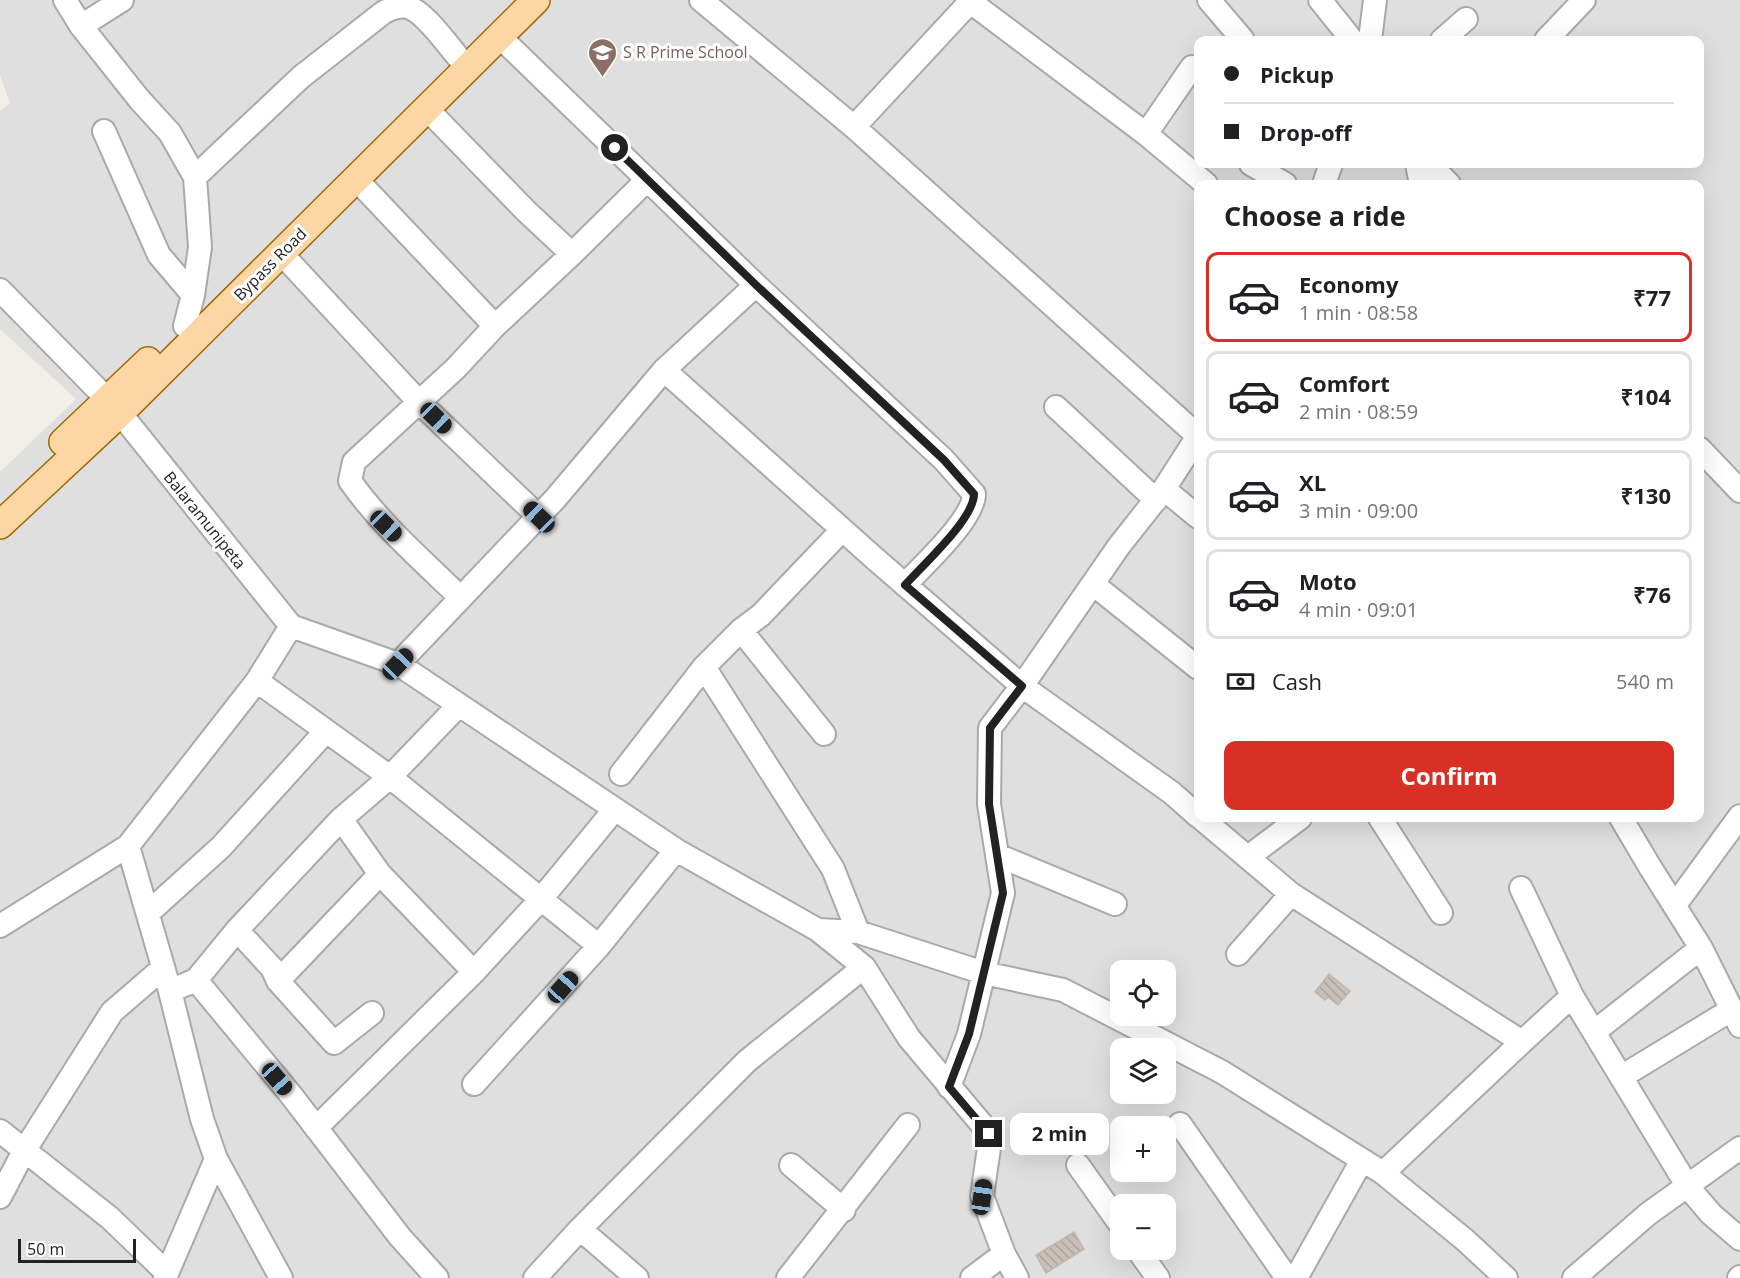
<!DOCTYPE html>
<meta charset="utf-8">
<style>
:root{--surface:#fff;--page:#f6f6f6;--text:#202124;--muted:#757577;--line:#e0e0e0;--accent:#d93025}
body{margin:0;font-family:"Open Sans",sans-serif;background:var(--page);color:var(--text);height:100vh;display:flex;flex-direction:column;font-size:22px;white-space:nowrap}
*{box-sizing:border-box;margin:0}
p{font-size:20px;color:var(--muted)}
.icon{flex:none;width:33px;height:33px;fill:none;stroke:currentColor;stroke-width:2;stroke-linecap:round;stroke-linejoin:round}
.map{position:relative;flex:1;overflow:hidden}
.side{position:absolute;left:1194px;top:180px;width:510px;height:642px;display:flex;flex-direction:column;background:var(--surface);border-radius:12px;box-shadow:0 6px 24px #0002}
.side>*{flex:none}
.top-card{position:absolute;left:1194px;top:36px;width:510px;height:132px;border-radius:12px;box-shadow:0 6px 24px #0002;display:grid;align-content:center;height:132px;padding:0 30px;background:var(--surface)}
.fabs{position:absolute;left:1110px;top:960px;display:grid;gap:12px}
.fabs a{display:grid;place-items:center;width:66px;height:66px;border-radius:12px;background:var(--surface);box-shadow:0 6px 24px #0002;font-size:30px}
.scale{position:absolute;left:18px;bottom:15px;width:118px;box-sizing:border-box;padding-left:6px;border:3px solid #222;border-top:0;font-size:16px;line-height:21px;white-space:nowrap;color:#222;-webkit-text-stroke:4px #fff;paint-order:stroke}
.end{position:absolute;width:27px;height:27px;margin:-14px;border:8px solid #222;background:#fff;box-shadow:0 0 0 3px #fff}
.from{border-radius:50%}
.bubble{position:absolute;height:42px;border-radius:12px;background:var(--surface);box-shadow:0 6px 24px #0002;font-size:20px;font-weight:700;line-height:42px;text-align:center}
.car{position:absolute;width:18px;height:36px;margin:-18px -9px;border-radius:8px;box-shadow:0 0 4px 2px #0007;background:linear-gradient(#222 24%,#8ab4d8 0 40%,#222 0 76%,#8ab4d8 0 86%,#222 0)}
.top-card b{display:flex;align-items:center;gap:21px;height:57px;font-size:22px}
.top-card b+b{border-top:2px solid var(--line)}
.top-card i{width:15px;height:15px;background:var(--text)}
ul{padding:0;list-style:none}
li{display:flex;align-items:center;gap:18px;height:90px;margin:0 12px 9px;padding:0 18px;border:3px solid var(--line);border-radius:12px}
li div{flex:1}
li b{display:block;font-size:22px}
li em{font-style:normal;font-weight:700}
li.on{border-color:var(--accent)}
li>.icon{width:54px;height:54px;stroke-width:1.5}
h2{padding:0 30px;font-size:27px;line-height:72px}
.pay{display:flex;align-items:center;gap:15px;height:66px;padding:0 30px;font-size:22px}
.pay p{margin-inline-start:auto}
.action{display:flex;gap:12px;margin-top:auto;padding:12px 30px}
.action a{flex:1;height:69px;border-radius:12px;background:var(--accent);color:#fff;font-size:24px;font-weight:700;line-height:69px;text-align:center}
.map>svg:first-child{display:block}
</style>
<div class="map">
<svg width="1740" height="1278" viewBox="0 0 1740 1278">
<defs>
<pattern id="building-back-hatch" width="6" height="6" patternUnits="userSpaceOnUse" patternTransform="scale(1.5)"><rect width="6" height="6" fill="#c7bfb8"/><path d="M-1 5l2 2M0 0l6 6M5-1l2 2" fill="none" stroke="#aba49e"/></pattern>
</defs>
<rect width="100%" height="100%" fill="#f2efe9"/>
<path fill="#e0dfdf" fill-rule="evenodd" d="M0,0H1740V1278H0V472L76,399L0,329V111L10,103L0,75ZM1198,40H1700V164H1198ZM1198,184H1700V818H1198ZM1120,970H1166V1016H1120ZM1120,1048H1166V1094H1120ZM1120,1126H1166V1172H1120ZM1120,1204H1166V1250H1120Z"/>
<path fill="url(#building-back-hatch)" stroke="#c4b6ab" stroke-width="1.5" d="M1329,974L1350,991L1338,1005L1328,997L1325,1000L1315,992Z
M1074,1232L1084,1249L1046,1273L1036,1255Z"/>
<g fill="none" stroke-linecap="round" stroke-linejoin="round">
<defs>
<path id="minor" d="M65,0L81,26L139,99L170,133L195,177L200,247L193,295L185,326
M701,0L854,127L970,2
M968,0L1146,134L1206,184
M1209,0L1243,40
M1320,0L1352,40
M81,26L122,0
M500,37L756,285L944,460L974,494C974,519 923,565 905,585
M1370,40L1375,0
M1442,40L1466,19
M1546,40L1584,0
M426,108L526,211L572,254
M854,127L1198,436V434
M104,131L159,255L193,295
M1146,134L1192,67
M1251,164L1285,184
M1417,164L1421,184
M1429,164L1449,184
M195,177L301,77L384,12C391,9 398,5 407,7C423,10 447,44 458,57
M356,179L495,326
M1324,184L1331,164
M281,253L419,402L539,517
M0,290L106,398
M664,370L756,285
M1056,407L1156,500
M120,413L291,626
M1700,449L1740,491
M1164,489L1198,436
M1093,584L1198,668
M461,598C423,561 381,525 350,481L354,462L456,368L495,326L572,254L647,180
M291,626L398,664L676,850L818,930L858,932L984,973L1063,990L1222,1072L1383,1173L1465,1240L1506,1278
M741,630L761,615L842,530
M398,664L555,499L664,370L873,557L1022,686L1172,793L1198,816
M257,681L390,777L599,946
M824,734L741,630L704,667L833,869L858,932
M621,774L704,667
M1201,818L1291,894L1522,1042L1383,1173
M1380,818L1441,913
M1621,818L1650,867L1701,948L1740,1026
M341,819L380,874L474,972
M997,855L1115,904
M1248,857L1300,818
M1521,888L1572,996L1688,1187L1711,1214L1740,1239
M1675,905L1740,816
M148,913L221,847L326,731
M0,926L128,846
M237,930L272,968L278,981L334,1043L372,1013
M818,930L864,967L909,1038L985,1128L990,1141L982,1196L1004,1254
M1238,954L1291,894
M196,980L291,1095L400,1237L437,1278
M278,981L380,874
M170,991L196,980L237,930L341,819L390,777L459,705
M1594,1032L1701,948
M1522,1042L1572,996
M1621,1077L1731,1010
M474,1084L599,946L676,850
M949,1087L969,1034L1003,893L989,804L990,728L1022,686L1119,546L1164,489L1198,517
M1180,1124L1287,1278
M316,1128L474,972L541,899L615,809
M0,1131L110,1218L167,1273
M791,1165L844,1210
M1078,1165L1120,1224
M0,1197L24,1151L112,1012L163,968
M580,1229L747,1061L864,967
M1138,1250L1158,1278
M165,1278L216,1159
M281,1278L216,1159L202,1119L170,991L128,846L257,681L291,626
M535,1278L580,1229L637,1278
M788,1278L908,1125
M972,1278L1004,1254L1017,1278
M1296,1278L1362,1160
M1574,1278L1648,1214L1740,1148
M1739,1278L1740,1277"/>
<path id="major" d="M63,442L148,361
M0,525L120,413L536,0"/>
</defs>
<use href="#minor" stroke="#a9a9a9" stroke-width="26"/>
<use href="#major" stroke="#a06b00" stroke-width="30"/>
<use href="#minor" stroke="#fff" stroke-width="22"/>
<use href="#major" stroke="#fcd6a4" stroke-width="27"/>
</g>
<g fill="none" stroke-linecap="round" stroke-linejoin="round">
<path stroke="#222" stroke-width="8" d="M615,148L756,285L944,460L974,494C974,519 923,565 905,585L1022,686L990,728L989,804L1003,893L969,1034L949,1087L989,1134"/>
</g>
<defs>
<symbol id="school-pin" viewBox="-11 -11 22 30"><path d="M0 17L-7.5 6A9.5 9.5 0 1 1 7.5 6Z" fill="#8d6e63" stroke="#fff"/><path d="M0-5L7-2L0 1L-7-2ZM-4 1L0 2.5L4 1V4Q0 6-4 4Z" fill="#fff"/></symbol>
</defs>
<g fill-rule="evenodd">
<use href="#school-pin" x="586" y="36" width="33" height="45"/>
</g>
<g text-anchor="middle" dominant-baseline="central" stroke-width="6" stroke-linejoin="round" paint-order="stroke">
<g font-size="16" fill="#785e54" stroke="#fff" text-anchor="start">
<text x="623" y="52">S R Prime School</text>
</g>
<g font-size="16" fill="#222" stroke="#fff">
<text transform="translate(270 264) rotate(-45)">Bypass Road</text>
<text transform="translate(205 520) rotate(51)">Balaramunipeta</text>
</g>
</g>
</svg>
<div class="fabs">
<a><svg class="icon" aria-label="locate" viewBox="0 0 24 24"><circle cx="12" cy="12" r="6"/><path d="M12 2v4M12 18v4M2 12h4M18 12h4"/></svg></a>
<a><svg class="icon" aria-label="layers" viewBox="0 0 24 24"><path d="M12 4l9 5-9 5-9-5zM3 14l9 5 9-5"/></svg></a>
<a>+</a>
<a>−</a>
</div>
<div class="scale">50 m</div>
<i class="end from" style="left:615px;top:148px"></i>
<i class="end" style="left:989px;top:1134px"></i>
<div class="bubble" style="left:1010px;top:1113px;width:99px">2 min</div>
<i class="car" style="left:436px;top:418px;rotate:134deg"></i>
<i class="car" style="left:539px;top:517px;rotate:314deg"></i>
<i class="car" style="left:386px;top:526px;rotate:134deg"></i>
<i class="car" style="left:398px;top:664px;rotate:44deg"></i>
<i class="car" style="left:563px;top:987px;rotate:42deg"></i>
<i class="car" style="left:277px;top:1079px;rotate:139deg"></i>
<i class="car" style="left:982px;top:1197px;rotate:8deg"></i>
<div class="top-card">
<b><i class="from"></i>Pickup</b>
<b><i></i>Drop-off</b>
</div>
<section class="side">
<h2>Choose a ride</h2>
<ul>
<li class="on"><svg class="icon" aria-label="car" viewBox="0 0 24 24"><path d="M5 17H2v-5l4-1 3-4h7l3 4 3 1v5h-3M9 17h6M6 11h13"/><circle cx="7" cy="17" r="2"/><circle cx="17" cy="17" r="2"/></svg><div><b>Economy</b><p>1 min · 08:58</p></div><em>₹77</em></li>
<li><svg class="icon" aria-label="car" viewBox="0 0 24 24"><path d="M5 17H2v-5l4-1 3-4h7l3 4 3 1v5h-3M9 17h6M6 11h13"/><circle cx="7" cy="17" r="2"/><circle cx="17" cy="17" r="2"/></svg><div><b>Comfort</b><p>2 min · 08:59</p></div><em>₹104</em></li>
<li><svg class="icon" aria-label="car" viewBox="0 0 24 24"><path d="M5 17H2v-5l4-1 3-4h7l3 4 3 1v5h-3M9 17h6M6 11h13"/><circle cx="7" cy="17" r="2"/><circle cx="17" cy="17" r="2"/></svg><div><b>XL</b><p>3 min · 09:00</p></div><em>₹130</em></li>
<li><svg class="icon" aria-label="car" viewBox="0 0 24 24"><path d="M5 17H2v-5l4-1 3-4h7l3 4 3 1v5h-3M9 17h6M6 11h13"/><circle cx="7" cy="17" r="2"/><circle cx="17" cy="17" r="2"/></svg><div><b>Moto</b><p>4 min · 09:01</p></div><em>₹76</em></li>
</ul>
<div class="pay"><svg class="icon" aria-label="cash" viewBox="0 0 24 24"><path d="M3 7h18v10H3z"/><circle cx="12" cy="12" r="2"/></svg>Cash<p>540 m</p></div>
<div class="action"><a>Confirm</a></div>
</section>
</div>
